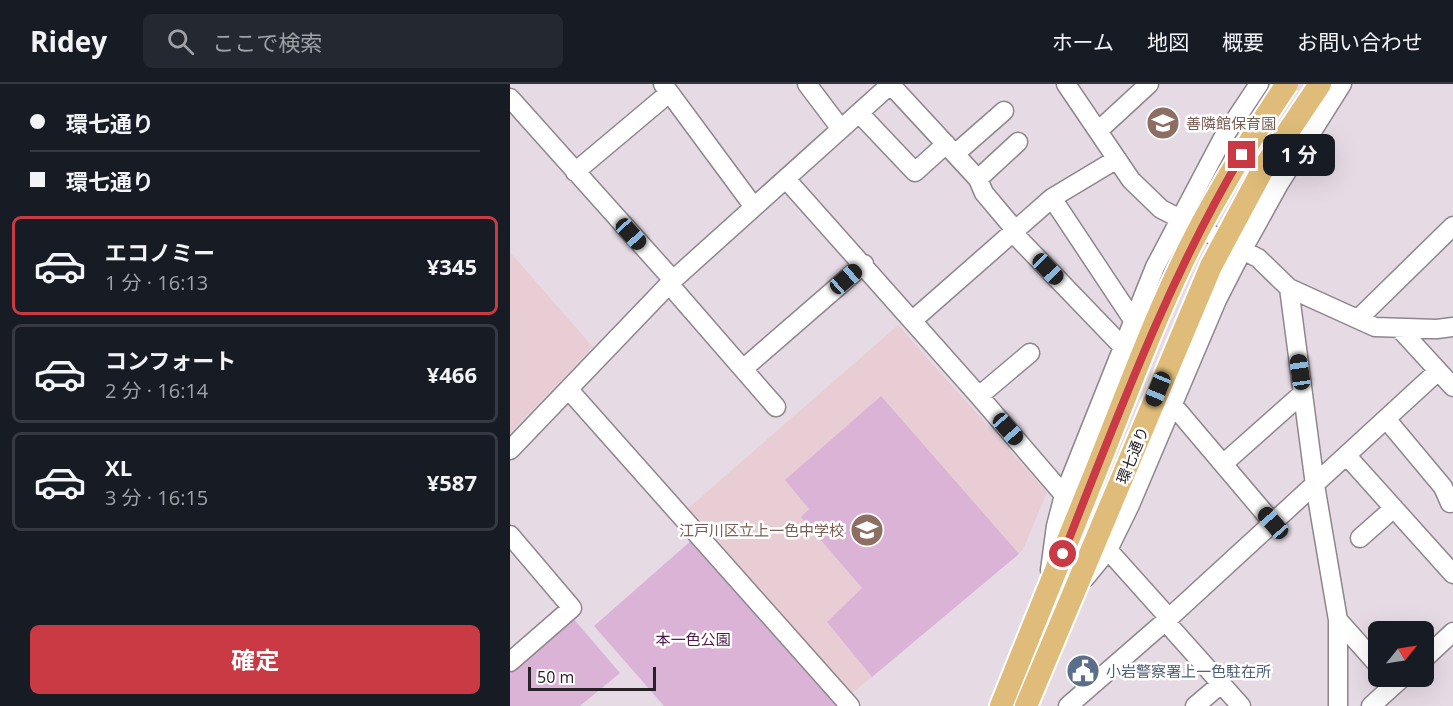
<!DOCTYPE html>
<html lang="ja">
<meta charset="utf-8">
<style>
:root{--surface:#171b24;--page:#242831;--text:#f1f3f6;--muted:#9ea1a6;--line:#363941;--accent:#c93a44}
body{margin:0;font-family:"Open Sans","Noto Sans JP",sans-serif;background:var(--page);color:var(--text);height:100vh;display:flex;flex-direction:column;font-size:22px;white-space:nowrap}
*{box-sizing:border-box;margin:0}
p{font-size:20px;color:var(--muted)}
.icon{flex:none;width:33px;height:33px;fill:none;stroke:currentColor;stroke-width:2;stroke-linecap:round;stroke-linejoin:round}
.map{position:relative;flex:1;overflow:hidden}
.drawer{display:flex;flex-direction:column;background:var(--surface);width:510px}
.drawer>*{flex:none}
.top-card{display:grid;align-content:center;height:132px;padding:0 30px;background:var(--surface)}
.needle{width:39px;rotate:60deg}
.controls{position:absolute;left:858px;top:537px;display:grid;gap:12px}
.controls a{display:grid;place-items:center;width:66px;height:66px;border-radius:9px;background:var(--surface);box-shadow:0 6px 24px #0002;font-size:30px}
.scale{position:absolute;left:18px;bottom:15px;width:128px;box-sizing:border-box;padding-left:6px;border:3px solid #262226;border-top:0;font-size:16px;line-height:21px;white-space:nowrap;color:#262226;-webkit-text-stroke:4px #fff;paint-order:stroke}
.end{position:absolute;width:27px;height:27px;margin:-14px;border:8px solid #c93a44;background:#fff;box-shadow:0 0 0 3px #fff}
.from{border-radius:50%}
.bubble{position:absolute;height:42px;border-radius:9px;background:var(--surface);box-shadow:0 6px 24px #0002;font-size:20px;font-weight:700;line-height:42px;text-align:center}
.car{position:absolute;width:18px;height:36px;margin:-18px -9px;border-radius:8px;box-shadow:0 0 4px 2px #0007;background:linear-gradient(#222 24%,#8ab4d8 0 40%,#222 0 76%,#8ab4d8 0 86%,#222 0)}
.top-card b{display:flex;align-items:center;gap:21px;height:57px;font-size:22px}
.top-card b+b{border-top:2px solid var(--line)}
.top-card i{width:15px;height:15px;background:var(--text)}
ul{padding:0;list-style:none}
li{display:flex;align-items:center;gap:18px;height:99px;margin:0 12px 9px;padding:0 18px;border:3px solid var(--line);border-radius:9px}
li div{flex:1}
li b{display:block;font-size:22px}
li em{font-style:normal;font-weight:700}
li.on{border-color:var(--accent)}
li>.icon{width:54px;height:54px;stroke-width:1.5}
.primary-button{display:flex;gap:12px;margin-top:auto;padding:12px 30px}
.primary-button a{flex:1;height:69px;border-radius:9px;background:var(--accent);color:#fff;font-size:24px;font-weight:700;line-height:69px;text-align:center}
header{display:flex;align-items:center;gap:36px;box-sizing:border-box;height:84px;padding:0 30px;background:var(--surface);border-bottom:2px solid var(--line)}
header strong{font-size:28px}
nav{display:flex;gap:33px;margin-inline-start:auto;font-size:21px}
.search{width:420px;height:54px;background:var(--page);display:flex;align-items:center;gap:15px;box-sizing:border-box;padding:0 21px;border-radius:9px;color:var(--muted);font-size:22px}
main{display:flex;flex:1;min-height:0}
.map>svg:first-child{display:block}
</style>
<header>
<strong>Ridey</strong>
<div class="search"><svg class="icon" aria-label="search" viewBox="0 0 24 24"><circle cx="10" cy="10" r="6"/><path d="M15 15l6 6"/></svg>ここで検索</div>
<nav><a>ホーム</a><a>地図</a><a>概要</a><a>お問い合わせ</a></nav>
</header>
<main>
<section class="drawer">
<div class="top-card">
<b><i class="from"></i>環七通り</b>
<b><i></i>環七通り</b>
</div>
<ul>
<li class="on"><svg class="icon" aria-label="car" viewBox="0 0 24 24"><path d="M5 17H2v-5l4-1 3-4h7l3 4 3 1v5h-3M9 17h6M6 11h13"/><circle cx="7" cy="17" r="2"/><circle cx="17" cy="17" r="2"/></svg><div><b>エコノミー</b><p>1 分 · 16:13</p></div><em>¥345</em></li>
<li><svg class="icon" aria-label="car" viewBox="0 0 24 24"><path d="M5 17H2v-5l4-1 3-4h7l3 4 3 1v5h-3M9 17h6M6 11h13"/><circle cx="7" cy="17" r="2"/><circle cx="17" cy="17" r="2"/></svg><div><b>コンフォート</b><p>2 分 · 16:14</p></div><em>¥466</em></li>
<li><svg class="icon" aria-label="car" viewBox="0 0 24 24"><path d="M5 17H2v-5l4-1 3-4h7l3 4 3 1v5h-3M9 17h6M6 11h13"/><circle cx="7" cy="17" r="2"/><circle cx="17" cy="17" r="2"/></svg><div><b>XL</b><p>3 分 · 16:15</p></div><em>¥587</em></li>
</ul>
<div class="primary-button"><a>確定</a></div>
</section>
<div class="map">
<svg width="943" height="622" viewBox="0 0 943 622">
<rect width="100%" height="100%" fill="#e6dbe5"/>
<path fill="#e8ced4" d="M0,168L83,263L0,349Z
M388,241L537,408L513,466L339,612L175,427Z"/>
<path fill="#dbb3d7" d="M371,312L509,470L362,593L317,538L352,504L291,433L299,425L275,396Z
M183,455L329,622H154L84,542Z
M62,533L110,589L70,622H0V586Z"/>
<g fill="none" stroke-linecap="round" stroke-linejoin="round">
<defs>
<path id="minor" d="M153,0L244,123
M297,0L331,45
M556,0L621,96L651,125L748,174L779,204L865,243L927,245L943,243
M381,1L468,95L474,109L506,147L508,154L613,263
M0,14L163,196
M349,29L405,88L436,60
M588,47L639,0
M445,70L494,27
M65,88L159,9
M276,95L469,312L554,411
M468,95L508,58
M542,114L623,236
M159,200L266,323
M779,204L805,401L828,536V622
M848,235L943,142
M403,236L542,114L607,75
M889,244L943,303
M233,285L354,180
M59,306L340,622
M469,312L520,269
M663,321L763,439
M877,336L933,403L940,419
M0,366L163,196L381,0
M837,372L943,490
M713,380L793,309
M0,451L62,524L0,578
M850,454L884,424
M598,466L659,534
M540,486L546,442L554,411L645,183L713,54L749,0
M575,494L598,466L620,421L707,216L733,165L769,100L832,0
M828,536L868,581
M655,537L731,622
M914,575L943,548
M558,622L659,534L928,287
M685,622L711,600
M861,622L894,592"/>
<path id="major" d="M491,622L592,372
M516,622L617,382"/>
</defs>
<use href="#minor" stroke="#8e858d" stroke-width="21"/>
<use href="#major" stroke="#fff" stroke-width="26"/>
<use href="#minor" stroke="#fff" stroke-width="18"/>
<use href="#major" stroke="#dfbc79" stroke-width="22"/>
<defs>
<path id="major-bridge" d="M592,372C625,289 656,203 700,125C724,82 750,40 777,0
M617,382L701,182L753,85L810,0"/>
</defs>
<use href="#major-bridge" stroke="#fff" stroke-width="26" stroke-linecap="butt"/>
<use href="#major-bridge" stroke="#dfbc79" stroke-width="22"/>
</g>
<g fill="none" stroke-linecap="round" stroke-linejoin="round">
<path stroke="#c93a44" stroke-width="8" d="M553,470C607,334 657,197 732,71"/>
</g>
<defs>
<symbol id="school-disc" viewBox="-11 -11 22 22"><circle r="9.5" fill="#8d6e63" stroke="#fff"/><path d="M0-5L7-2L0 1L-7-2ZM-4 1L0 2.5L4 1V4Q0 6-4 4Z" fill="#fff"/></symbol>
<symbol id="civic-disc" viewBox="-11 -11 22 22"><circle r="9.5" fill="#5c6f8a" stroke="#fff"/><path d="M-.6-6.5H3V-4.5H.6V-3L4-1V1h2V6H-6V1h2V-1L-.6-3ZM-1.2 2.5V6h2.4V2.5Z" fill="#fff"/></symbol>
</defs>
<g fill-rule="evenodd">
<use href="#school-disc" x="634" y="20" width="38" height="38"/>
<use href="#school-disc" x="338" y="427" width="38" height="38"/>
<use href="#civic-disc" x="554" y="568" width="38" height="38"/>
</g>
<g text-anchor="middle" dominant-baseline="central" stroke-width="5" stroke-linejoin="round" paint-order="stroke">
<g font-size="15" fill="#785e54" stroke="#fff" text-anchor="start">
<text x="676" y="39">善隣館保育園</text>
<text x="334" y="446" text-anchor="end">江戸川区立上一色中学校</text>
</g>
<g font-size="15" fill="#262226" stroke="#fff">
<text transform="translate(622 371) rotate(-68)">環七通り</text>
</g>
<g font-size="15" fill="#4c1749" stroke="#fff">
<text x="183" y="555">本一色公園</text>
</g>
<g font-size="15" fill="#4e5e75" stroke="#fff" text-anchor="start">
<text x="596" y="587">小岩警察署上一色駐在所</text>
</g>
</g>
</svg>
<div class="controls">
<a><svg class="needle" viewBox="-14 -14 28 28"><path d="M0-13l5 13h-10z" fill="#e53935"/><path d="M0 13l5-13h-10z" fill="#9ea1a6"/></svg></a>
</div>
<div class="scale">50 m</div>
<i class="end from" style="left:553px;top:470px"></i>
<i class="end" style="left:732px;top:71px"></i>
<div class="bubble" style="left:753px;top:50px;width:72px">1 分</div>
<i class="car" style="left:121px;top:150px;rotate:138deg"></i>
<i class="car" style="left:538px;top:185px;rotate:136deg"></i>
<i class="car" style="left:336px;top:195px;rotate:49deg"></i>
<i class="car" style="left:790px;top:288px;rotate:352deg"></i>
<i class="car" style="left:648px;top:305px;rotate:202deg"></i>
<i class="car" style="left:498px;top:345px;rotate:139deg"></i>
<i class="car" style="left:763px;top:439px;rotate:319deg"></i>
</div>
</main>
